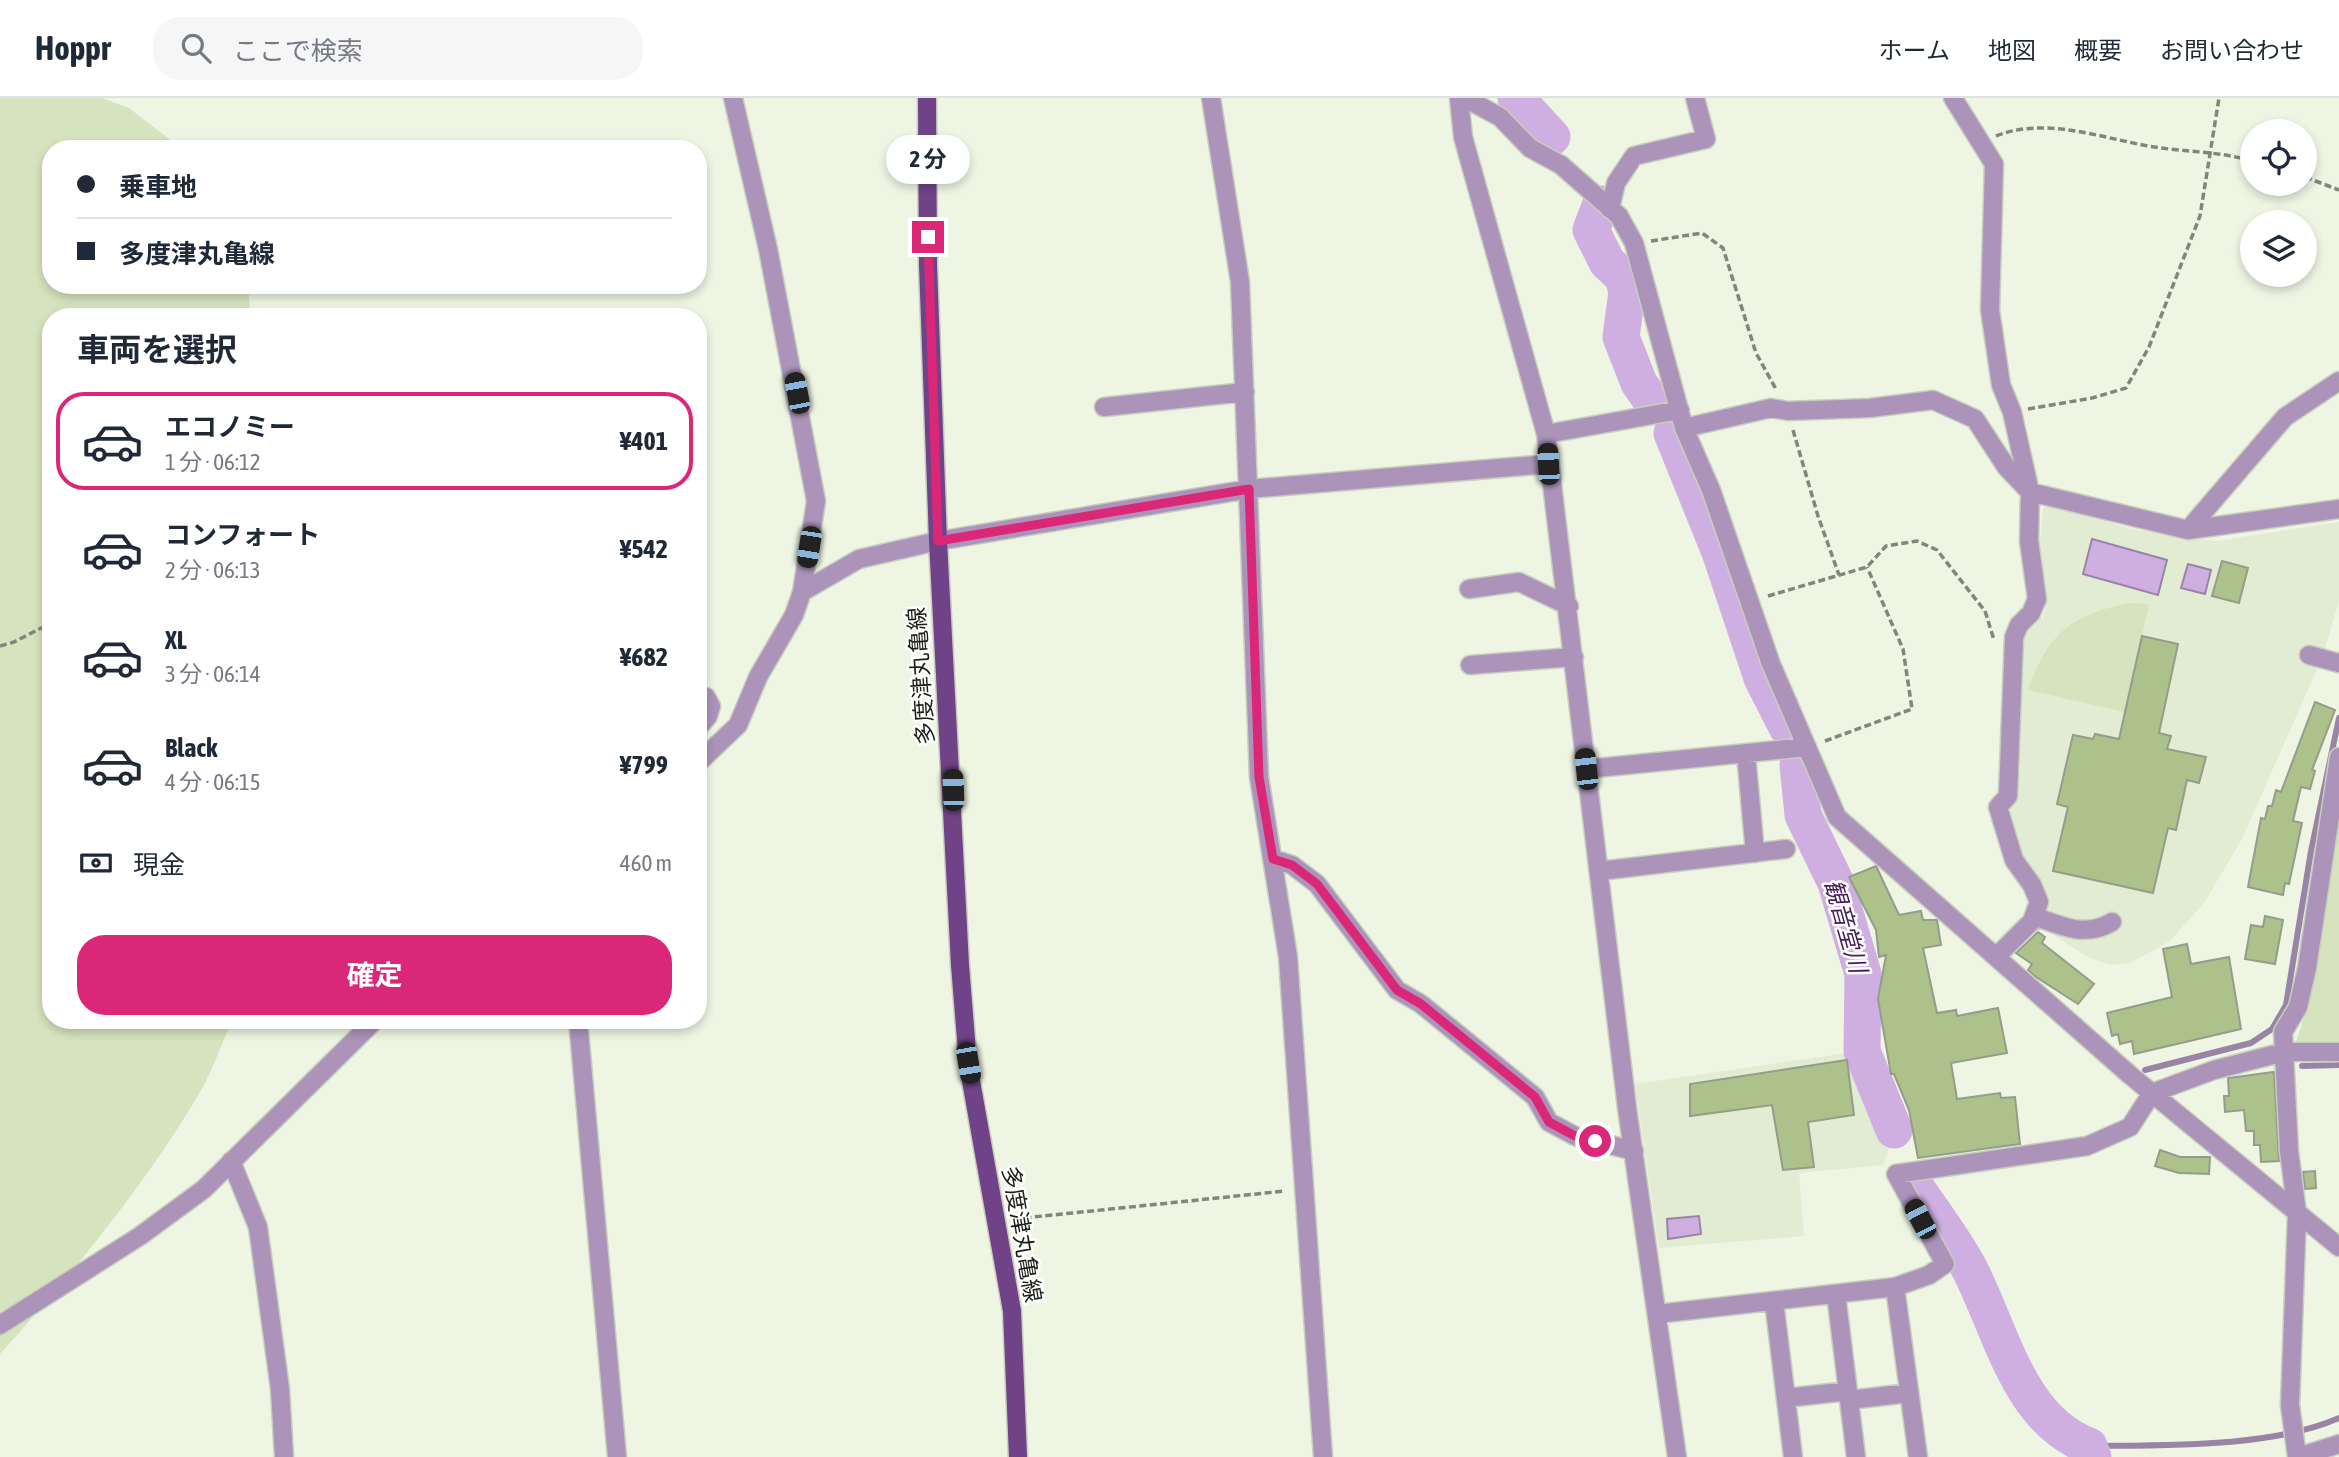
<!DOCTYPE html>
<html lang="ja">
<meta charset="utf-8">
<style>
:root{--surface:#fff;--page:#f6f6f7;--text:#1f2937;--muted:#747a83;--line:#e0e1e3;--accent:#db2777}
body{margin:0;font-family:"Asap Condensed","Noto Sans JP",sans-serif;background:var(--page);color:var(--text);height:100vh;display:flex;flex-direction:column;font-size:26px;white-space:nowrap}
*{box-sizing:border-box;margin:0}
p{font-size:23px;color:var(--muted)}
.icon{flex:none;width:38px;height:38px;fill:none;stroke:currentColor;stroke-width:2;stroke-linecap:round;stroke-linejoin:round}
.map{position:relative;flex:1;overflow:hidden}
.drawer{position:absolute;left:42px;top:210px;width:665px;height:721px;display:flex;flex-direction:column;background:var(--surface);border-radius:28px;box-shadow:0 4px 10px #0003}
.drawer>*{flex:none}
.hud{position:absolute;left:42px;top:42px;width:665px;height:154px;border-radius:28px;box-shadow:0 4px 10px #0003;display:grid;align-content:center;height:154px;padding:0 35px;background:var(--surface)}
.tools{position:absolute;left:2240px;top:21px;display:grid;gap:14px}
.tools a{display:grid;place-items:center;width:77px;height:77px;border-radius:50%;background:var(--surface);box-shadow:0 4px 10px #0003;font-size:35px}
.end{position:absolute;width:32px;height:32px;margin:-16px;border:9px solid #db2777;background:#fff;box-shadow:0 0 0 4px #fff}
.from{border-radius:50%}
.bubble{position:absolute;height:49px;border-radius:24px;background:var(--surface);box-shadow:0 4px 10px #0003;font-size:23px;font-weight:700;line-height:49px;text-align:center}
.car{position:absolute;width:21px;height:42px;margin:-21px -10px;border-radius:9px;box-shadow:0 0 5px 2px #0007;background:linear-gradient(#222 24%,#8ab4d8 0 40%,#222 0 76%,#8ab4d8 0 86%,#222 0)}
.hud b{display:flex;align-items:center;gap:24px;height:66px;font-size:26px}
.hud b+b{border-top:2px solid var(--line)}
.hud i{width:18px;height:18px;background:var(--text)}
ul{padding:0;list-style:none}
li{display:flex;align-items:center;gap:21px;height:98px;margin:0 14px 10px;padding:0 21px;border:4px solid transparent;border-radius:28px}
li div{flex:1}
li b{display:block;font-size:26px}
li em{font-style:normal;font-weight:700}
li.selected{border-color:var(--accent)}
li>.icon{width:63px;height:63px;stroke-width:1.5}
h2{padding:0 35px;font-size:32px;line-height:84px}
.pay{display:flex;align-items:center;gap:18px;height:77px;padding:0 35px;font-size:26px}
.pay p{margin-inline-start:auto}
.action{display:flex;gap:14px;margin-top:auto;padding:14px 35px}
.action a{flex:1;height:80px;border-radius:28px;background:var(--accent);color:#fff;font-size:28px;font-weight:700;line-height:80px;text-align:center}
header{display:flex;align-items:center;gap:42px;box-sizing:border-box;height:98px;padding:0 35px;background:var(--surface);border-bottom:2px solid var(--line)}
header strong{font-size:33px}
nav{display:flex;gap:38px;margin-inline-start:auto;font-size:24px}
.search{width:490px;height:63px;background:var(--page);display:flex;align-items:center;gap:18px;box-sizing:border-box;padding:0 24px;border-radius:28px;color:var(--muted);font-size:26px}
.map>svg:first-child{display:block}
</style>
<header>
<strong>Hoppr</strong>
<div class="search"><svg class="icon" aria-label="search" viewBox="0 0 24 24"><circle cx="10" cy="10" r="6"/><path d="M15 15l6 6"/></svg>ここで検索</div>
<nav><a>ホーム</a><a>地図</a><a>概要</a><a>お問い合わせ</a></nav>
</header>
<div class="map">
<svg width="2339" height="1359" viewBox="0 0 2339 1359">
<rect width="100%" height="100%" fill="#eef5e3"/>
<path fill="#e2ecd2" d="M2049,406L2127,430L2178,440L2217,443L2339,424V503L2322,560L2242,741L2204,805L2170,843L2130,865L2110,867L2086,858L2037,826L2045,798L2040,783L2021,760L2009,718L2020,670L2022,537L2029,525L2043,519L2046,508L2036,449L2041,438L2043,410Z
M1854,954L1890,1049L1883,1067L1799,1075L1804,1138L1659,1150L1635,986Z"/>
<path fill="#d5e3be" d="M0,0H102L129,10L182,51H51V187H248L251,219H51V922H232C221,948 211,977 196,1001C141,1092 71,1177 0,1256Z
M2130,505L2149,506L2125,614L2028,592C2048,535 2072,516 2130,505Z
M2339,712V949L2294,950L2309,904Z"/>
<path fill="#cfafe2" stroke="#9a84a6" stroke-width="2" d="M2092,441L2167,462L2158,497L2083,476Z
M2188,466L2211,472L2205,496L2181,490Z
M1699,1118L1701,1136L1668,1141L1667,1121Z"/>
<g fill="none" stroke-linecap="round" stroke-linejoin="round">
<path stroke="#9a84a6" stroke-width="6" d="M2302,968L2339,967
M2145,972L2251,945L2272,931L2286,907L2311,753L2339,620
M2089,1348C2163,1347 2271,1350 2339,1320"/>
<path stroke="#cfafe2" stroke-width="37" d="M1516,0L1552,39
M1601,106L1591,132L1607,164L1623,179L1627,194L1621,239L1639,285L1653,305
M1672,335L1720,454L1762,580L1787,629
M1798,667L1803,717L1836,785L1863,876L1862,953L1894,1032
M1916,1089C1933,1115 1954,1142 1969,1170C2001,1231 2018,1322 2089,1348L2093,1359"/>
</g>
<path fill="#adc18a" stroke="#959c8b" stroke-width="2" d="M2222,463L2248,470L2239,505L2212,498Z
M2142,538L2178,546L2159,635L2171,638L2167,651L2206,659L2199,685L2187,682L2176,732L2168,730L2153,795L2053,773L2068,709L2057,706L2073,637L2093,641L2095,636L2119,641Z
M2315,604L2335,612L2312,672L2315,673L2310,691L2301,689L2293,723L2302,725L2289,786L2285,785L2283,797L2248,789L2261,720L2265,721L2268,708H2272L2276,692L2281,694Z
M1876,768L1899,817L1921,813L1923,822H1937L1941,847L1923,850L1937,915L1956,912L1957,918L1998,910L2007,955L1951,965L1957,1001L2000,995L2001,1000L2015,999L2020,1046L1918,1060L1909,1012L1894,976H1891L1878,901L1886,857L1879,859L1876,832L1849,779Z
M2265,818L2283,822L2275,866L2245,861L2251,827L2263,829Z
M2038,834L2045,839L2042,845L2094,886L2078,906L2036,879L2028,872L2032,866L2016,855Z
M2187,846L2191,866L2229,859L2241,931L2134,956L2132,943L2120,946L2118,936L2112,938L2107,915L2172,899L2163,851Z
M1847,962L1854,1017L1808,1024L1814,1069L1783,1072L1772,1007L1690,1018V986Z
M2274,974L2279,1063L2261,1064L2260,1047H2254V1033H2246L2244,1012L2225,1014L2224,998H2229L2228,980Z
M2160,1052L2180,1059H2210L2209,1076L2179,1075L2155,1068Z
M2315,1073L2316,1090L2305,1091L2303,1074Z"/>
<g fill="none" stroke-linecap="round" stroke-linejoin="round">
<defs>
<path id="minor" d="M1211,0L1240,184L1259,679L1288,859L1323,1359
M1459,0L1463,39L1546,336L1627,1010L1677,1359
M1465,0L1500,19L1530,50L1561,67L1619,118L1634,145L1684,330L1711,392L1771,566L1837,719L2130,977L2339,1149
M1953,0L1994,66L1990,212L2001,287L2012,314L2030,394L2029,443L2037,501L2031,515L2019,527L2014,539L2008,698L1998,709L2014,762L2032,787L2039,804L2032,823L1996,859
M1610,111L1616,85L1634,58L1706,41L1695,0
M1104,309L1245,294
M1684,330L1771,310L1788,313L1870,310L1933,302L1975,321L2007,370L2030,394L2188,432L2339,411
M1546,336L1680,312
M2188,432L2285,319L2339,283
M1469,491L1519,484L1569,508
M802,494L859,461L938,443L1249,391L1548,366
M2309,557L2339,565
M1470,567L1574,559
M698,596L706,599L711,608L708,618L698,630
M1746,656L1755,755
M698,665L738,627L758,579L794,517L802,494L816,403L768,151L733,0
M1586,671L1807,649
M1273,761L1292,767L1317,786L1397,892L1421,906L1535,999L1549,1024L1575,1038L1634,1053
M1599,773L1786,751
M2034,818C2061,828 2085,840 2112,824
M578,922L617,1359
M231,1063L258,1129L280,1291L284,1359
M1895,1189L1918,1359
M1836,1196L1856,1359
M1774,1203L1793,1359
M1657,1216L1895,1189L1929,1177L1945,1166L1896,1076L2087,1048L2130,1029L2152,995L2214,972L2284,954L2283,934L2298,909L2307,870L2339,659
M0,1227L140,1138L204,1091L375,922
M1786,1300L1848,1293
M1849,1302L1909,1295
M2297,1359L2290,1307L2297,1115L2289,1053L2284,954H2339
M2298,1359L2339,1346"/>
<path id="major" d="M927,0L928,167L938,443L960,867L968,966L1012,1213L1018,1359"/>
</defs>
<use href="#minor" stroke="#c8cebf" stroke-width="21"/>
<use href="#major" stroke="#c8cebf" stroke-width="21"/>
<path stroke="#81857a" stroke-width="3.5" stroke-dasharray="7 3.5" stroke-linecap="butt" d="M1996,38C2049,17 2108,43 2161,50C2192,54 2222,54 2252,63
M2305,79L2339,92
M1651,143L1702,135L1723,150L1756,255L1777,293
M2028,311L2092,300L2126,290L2149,249L2200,118L2219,0
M1793,332L1818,418L1839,477
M1768,498L1867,469L1886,448L1917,443L1937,452L1985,513L1994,542
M0,548L14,544L51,525
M1825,643L1912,611L1903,551L1867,469
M1014,1121L1285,1093"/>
<use href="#minor" stroke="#ab93ba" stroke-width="18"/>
<use href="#major" stroke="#704388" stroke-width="18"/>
</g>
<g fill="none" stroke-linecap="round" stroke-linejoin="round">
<path stroke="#db2777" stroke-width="9" d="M928,139L938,443L1249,391L1259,679L1273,761L1292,767L1317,786L1397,892L1421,906L1535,999L1549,1024L1575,1038L1595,1043"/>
</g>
<g text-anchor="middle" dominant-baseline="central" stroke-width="5" stroke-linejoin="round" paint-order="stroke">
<g font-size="23" fill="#1d1f19" stroke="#fff">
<text transform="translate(921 578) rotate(-94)">多度津丸亀線</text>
<text transform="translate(1022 1136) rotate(80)">多度津丸亀線</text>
</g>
<g font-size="24" font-style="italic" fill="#461e5a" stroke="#fff">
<text transform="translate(1846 828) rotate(74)">観音堂川</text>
</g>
</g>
</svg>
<div class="tools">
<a><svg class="icon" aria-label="locate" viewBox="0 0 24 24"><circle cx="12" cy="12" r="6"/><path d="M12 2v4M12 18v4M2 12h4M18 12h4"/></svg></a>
<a><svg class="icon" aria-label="layers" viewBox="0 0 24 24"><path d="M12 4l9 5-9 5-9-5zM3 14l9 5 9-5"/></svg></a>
</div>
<i class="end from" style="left:1595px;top:1043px"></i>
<i class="end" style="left:928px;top:139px"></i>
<div class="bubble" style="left:886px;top:37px;width:84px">2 分</div>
<i class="car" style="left:797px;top:295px;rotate:349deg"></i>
<i class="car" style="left:1548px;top:366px;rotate:357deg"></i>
<i class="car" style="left:809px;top:449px;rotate:189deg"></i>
<i class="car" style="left:1586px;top:671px;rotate:354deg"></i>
<i class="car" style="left:953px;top:692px;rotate:358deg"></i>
<i class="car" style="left:968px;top:965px;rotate:170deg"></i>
<i class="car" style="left:1920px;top:1121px;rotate:332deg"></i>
<div class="hud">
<b><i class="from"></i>乗車地</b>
<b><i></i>多度津丸亀線</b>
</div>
<section class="drawer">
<h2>車両を選択</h2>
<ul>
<li class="selected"><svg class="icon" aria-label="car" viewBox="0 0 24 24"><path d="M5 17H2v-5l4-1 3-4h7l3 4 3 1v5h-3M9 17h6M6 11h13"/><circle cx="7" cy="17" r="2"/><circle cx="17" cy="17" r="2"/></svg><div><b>エコノミー</b><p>1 分 · 06:12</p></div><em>¥401</em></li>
<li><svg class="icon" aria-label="car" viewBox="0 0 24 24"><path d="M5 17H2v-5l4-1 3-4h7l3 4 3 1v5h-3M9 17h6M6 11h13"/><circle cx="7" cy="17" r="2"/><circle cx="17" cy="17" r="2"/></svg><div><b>コンフォート</b><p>2 分 · 06:13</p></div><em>¥542</em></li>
<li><svg class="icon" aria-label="car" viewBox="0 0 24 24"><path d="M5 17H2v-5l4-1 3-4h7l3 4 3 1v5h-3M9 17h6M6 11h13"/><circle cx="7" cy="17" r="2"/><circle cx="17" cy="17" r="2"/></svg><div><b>XL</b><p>3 分 · 06:14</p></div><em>¥682</em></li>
<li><svg class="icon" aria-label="car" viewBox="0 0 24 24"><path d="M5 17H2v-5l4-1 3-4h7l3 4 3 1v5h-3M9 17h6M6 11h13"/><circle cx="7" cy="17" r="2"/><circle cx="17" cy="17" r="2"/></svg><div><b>Black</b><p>4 分 · 06:15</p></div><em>¥799</em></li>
</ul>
<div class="pay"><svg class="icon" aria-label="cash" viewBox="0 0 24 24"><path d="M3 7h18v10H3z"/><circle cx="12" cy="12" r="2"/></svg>現金<p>460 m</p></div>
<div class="action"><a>確定</a></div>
</section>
</div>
